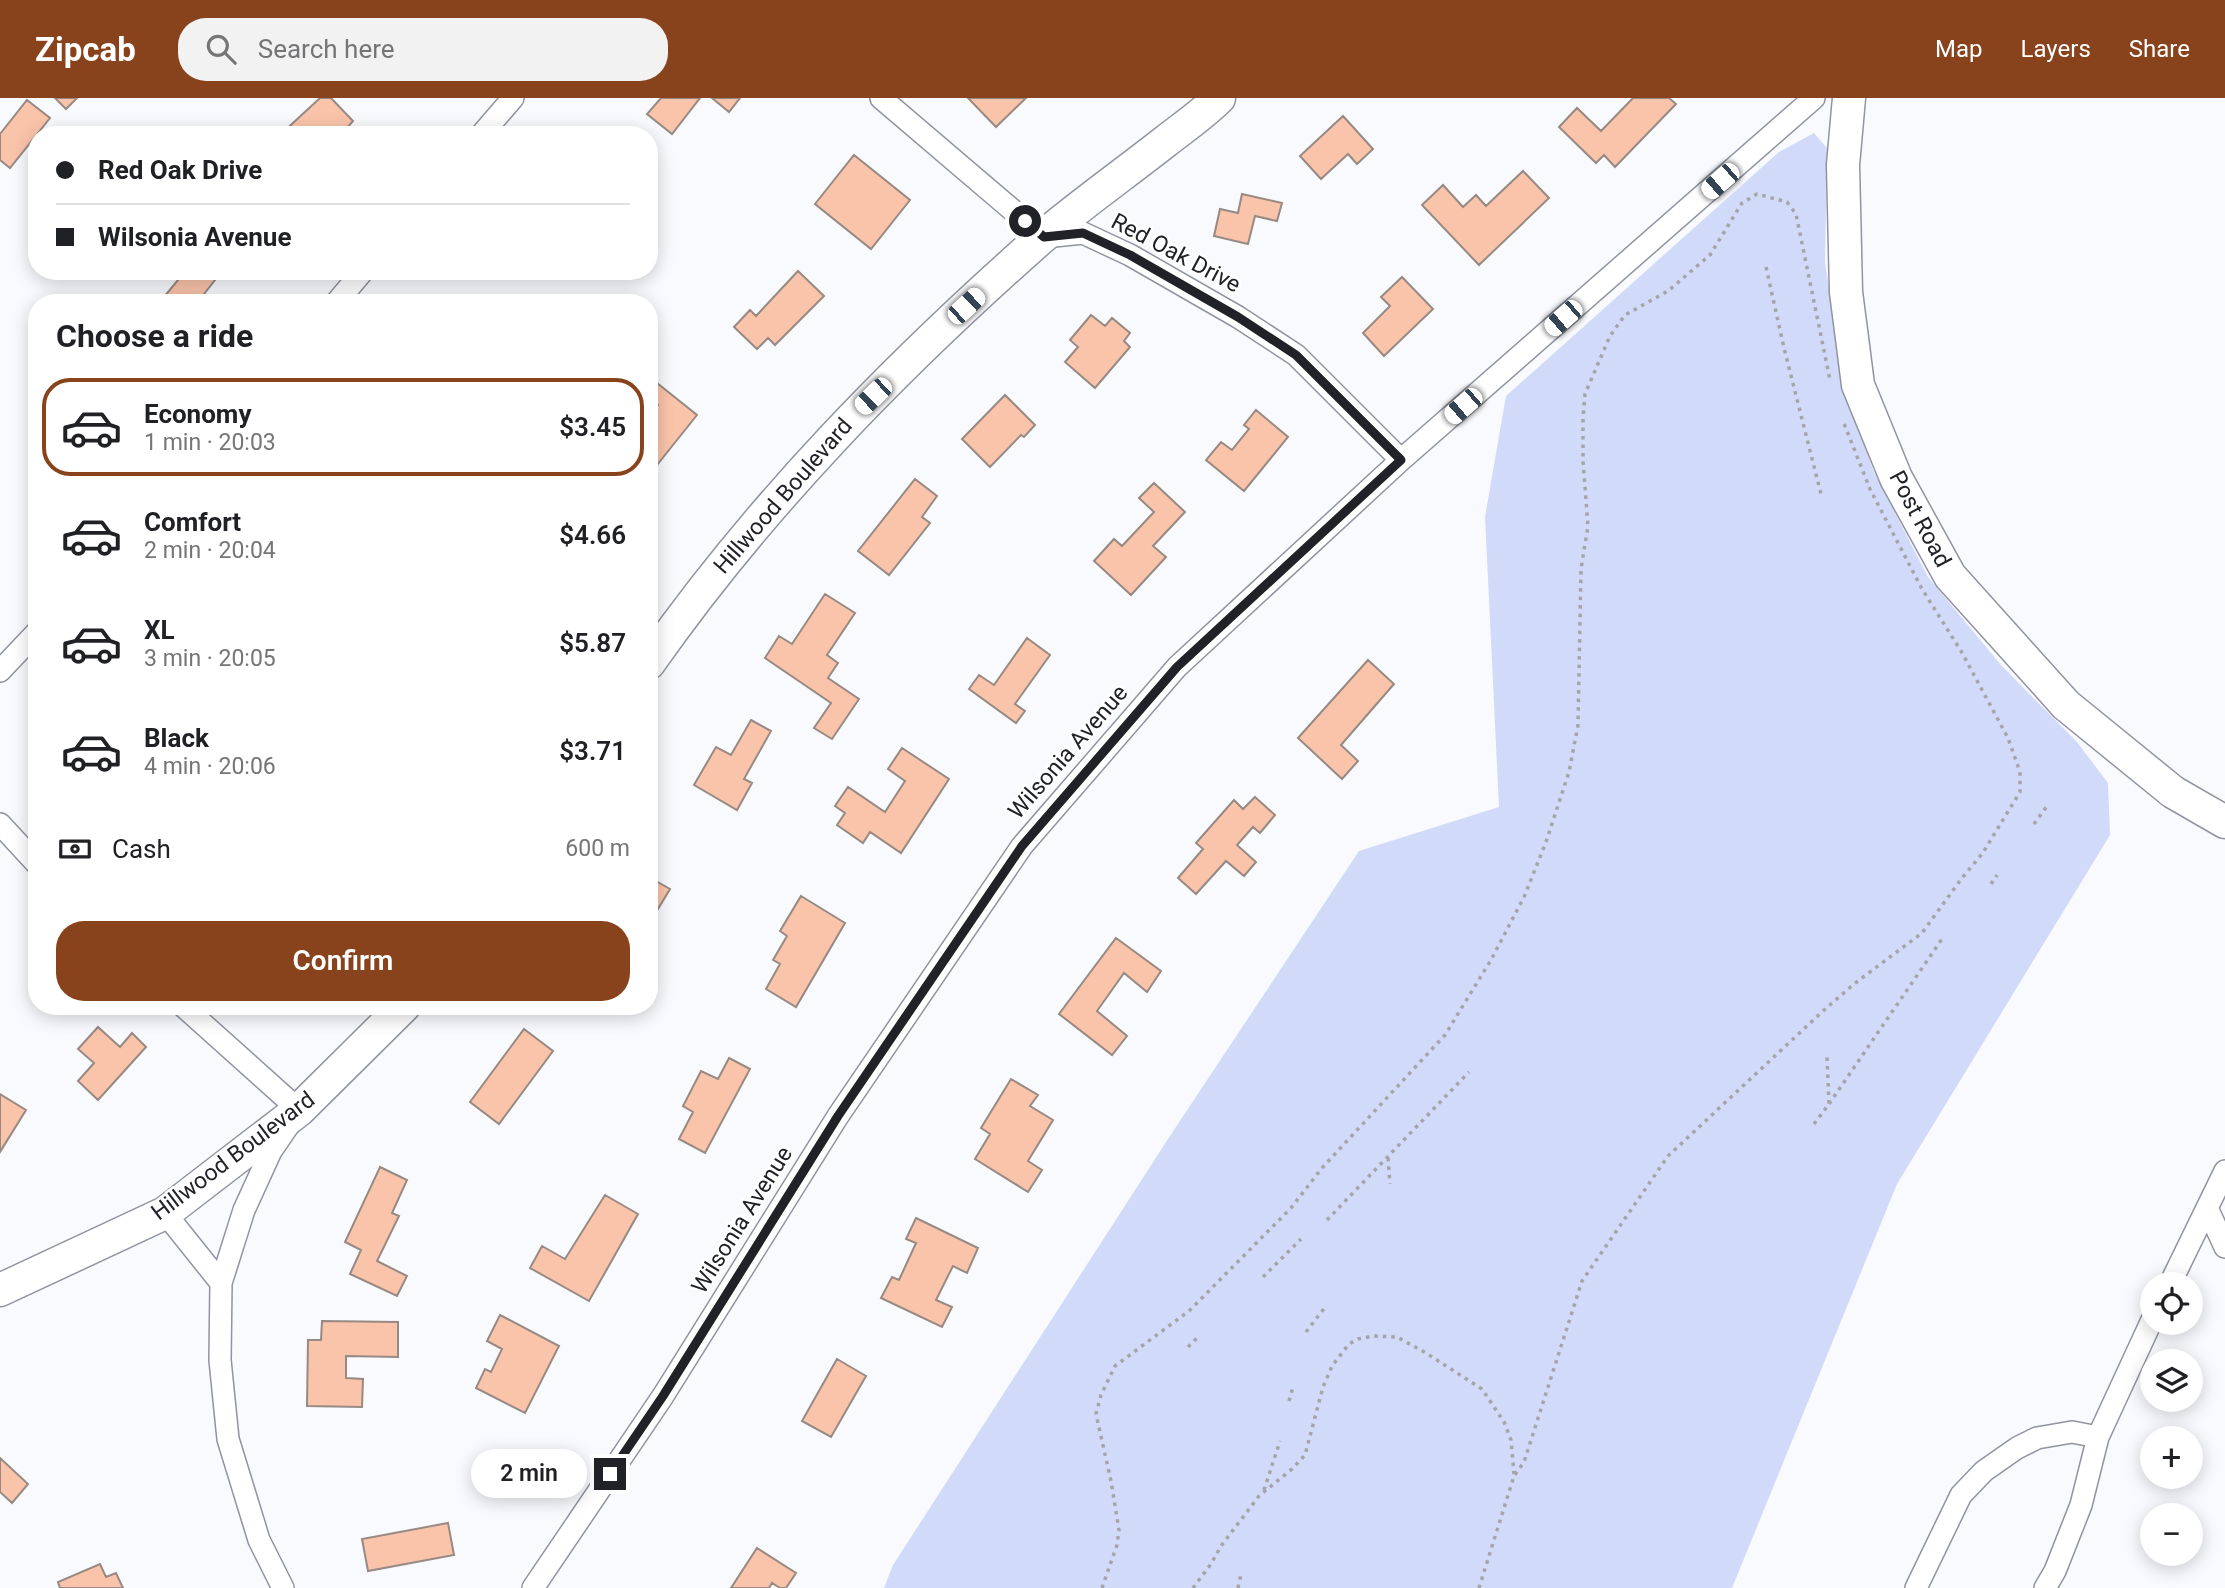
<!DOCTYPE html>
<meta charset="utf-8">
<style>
:root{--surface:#fff;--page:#f2f2f2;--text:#202124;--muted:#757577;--line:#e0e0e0;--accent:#89431c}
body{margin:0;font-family:Roboto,sans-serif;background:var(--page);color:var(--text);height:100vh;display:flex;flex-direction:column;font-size:26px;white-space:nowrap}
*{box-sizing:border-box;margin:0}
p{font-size:23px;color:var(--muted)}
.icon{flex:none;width:38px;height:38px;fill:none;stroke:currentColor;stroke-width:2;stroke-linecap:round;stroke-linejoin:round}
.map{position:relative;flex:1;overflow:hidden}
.sheet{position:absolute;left:28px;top:196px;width:630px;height:721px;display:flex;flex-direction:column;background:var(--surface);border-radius:28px;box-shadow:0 4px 18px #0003}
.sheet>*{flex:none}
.top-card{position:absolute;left:28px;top:28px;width:630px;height:154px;border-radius:28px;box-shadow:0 4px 18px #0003;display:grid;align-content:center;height:154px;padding:0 28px;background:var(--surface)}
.tools{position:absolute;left:2140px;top:1174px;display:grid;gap:14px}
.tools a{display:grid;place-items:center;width:63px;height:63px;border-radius:50%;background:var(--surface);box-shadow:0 4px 18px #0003;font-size:35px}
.end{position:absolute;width:32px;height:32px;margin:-16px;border:9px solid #202227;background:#fff;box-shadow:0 0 0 4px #fff}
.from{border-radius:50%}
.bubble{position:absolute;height:49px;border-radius:24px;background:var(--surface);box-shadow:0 4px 18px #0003;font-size:23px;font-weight:600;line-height:49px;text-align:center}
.car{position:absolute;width:21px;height:42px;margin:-21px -10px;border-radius:9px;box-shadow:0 0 5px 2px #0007;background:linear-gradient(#fff 24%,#345 0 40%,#fff 0 76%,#345 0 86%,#fff 0)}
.top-card b{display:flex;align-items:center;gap:24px;height:66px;font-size:26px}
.top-card b+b{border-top:2px solid var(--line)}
.top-card i{width:18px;height:18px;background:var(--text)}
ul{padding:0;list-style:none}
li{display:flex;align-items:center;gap:21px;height:98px;margin:0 14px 10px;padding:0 14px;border:4px solid transparent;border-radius:28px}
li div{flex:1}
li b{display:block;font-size:26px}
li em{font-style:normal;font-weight:600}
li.current{border-color:var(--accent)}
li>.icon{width:63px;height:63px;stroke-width:1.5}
h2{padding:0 28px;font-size:32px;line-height:84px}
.pay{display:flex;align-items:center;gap:18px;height:77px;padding:0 28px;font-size:26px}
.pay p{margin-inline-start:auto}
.primary-button{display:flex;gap:14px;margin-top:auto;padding:14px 28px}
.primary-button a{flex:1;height:80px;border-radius:28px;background:var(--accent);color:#fff;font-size:28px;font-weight:600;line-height:80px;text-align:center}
header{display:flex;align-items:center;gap:42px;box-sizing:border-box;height:98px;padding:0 35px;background:var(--accent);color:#fff}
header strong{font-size:33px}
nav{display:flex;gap:38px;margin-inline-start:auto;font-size:24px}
.search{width:490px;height:63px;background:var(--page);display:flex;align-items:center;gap:18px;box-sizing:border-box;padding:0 24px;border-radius:28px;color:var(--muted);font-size:26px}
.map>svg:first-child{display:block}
</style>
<header>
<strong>Zipcab</strong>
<div class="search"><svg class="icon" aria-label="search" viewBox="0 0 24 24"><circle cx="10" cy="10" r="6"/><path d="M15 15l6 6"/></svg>Search here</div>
<nav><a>Map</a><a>Layers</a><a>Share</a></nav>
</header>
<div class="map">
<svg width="2225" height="1490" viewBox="0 0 2225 1490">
<rect width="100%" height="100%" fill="#f9fafd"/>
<path fill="#d1daf9" d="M1814,35L1827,50L1825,164L1843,283L1873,372L1928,479L2001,567L2077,644L2108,685L2110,737L1897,1086L1732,1490H884L893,1467L1168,1041L1359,753L1499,709L1485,419L1506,298L1779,54Z"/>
<path fill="#fac4aa" stroke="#978983" stroke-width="2" d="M55,0H77L66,11Z
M320,0H331L353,23L341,37H280Z
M661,0H700L672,36L647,16Z
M712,0H740L729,14Z
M968,0H1026L996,29Z
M1633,0H1669L1676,6L1615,69L1604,57L1596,65L1559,29L1577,10L1601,33Z
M27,2L50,20L10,70L0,62V36Z
M1343,18L1373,51L1357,66L1348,56L1321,81L1300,58Z
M854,57L910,102L871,151L815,106Z
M1523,73L1549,100L1479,167L1422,107L1443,87L1463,109L1476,97L1486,108Z
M1242,96L1282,105L1277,123L1255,118L1248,146L1214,138L1220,111L1238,115Z
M171,173H222L197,205H171L164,199L178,182L169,175Z
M798,173L824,198L775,247L768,240L757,251L734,229L750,212L756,218Z
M1402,179L1433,211L1384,258L1363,235L1390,208L1381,199Z
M1091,217L1105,228L1112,220L1130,235L1124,243L1130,249L1095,290L1065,264L1078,249L1070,242Z
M652,281L697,317L649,377V317L658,307L649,300V284Z
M1005,297L1035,327L1024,339L1021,337L990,369L962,341Z
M1256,312L1288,339L1244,393L1206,362L1221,344L1232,352L1249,331L1244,327Z
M915,381L937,398L922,419L930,425L889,477L858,453Z
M1154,385L1185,414L1153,448L1166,459L1131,497L1094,463L1114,441L1122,448L1154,414L1139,400Z
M825,496L855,515L827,557L838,565L828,580L859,601L832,641L814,630L831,605L765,560L779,538L792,546Z
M1027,540L1050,557L1015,606L1025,613L1016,625L969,591L979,577L994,587Z
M1368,562L1394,586L1341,647L1358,663L1342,681L1298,640Z
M751,622L771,633L744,681L752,685L737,712L694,687L716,649L731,657Z
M902,650L949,681L901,755L870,734L863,745L837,727L845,715L835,708L848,689L885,714L905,683L888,671Z
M1255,699L1275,717L1260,735L1253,729L1237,747L1256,764L1244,778L1226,763L1196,796L1178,780L1203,751L1196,745L1234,702L1243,711Z
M649,779L670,791L649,826Z
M801,798L845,825L796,909L766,891L780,866L773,862L787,838L780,833Z
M1116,840L1161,873L1147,894L1124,875L1097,913L1127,938L1112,957L1059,916Z
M98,929L120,949L132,935L146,949L98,1002L78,983L94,965L78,951Z
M524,931L553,953L499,1026L470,1004Z
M729,960L750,971L705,1055L679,1041L693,1014L683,1008L701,973L718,981Z
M1011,981L1038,997L1030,1008L1053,1022L1028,1063L1042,1072L1028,1094L975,1061L990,1036L981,1030Z
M0,996L26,1012L0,1054Z
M380,1069L407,1082L392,1115L399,1118L377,1163L407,1178L397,1198L350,1176L361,1152L345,1144Z
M605,1097L638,1116L589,1203L530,1170L542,1148L565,1161Z
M916,1120L978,1150L967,1175L953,1168L936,1202L952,1209L942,1229L881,1200L892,1179L899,1182L916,1145L906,1141Z
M500,1217L559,1248L525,1315L476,1290L485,1271L491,1274L502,1251L487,1243Z
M322,1223L398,1224V1259L346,1258V1280L363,1281L362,1309L307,1308L308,1242H321Z
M837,1261L866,1278L831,1339L802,1323Z
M0,1360L28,1386L12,1405L0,1394Z
M448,1425L454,1457L368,1473L362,1441Z
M757,1450L796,1475L786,1490H780L772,1485L769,1490H731Z
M100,1466L106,1479L116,1475L123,1490H60L58,1484Z"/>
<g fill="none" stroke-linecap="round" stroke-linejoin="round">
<defs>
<path id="street" d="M881,0L1044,139L1083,135L1130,157L1238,219L1296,257L1401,362
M481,37L513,0
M336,205L363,173
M0,573L37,534
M0,726L37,766
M183,908L299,1012L271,1053L244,1112L221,1185
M2208,1112L2225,1149
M165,1115L221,1185L220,1262L228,1341L259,1442L283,1490
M2170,1186L2225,1073
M533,1490L663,1298L838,1018L1022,748L1177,569L1401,362L1814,0
M1916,1490L1961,1397L1984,1373L2017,1350L2037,1340L2072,1334L2098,1339
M2045,1490L2055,1473L2081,1407L2098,1339L2152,1222"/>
<path id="secondary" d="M1849,0L1843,67L1846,194L1852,240L1858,287L1896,380L1950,478L2066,607L2173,694L2225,724
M649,565C760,407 895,269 1040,141C1080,107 1124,76 1166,43C1184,29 1203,16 1219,0
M0,1192L165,1115L299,1012L404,908"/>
</defs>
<use href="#street" stroke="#9094a0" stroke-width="24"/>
<use href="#secondary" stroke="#9094a0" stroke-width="35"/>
<path stroke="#a4a5a9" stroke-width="3.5" stroke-dasharray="3.5 5" stroke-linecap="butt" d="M1766,169L1784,250L1821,396
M2034,726L2047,708
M1991,786L1997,777
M1829,1006L1942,841
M1814,1026L1829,1006L1827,959
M1388,1060L1390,1086
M1327,1122L1469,974
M1263,1179L1301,1141
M1306,1234L1326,1208
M1188,1249L1197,1240
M1289,1303L1293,1289
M1264,1392L1280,1343
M1102,1490L1117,1447L1119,1432L1111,1383L1096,1316L1101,1297L1115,1268L1189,1213L1291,1110L1322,1070L1445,937L1491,862L1524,799L1546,744L1569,674L1578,627L1581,471L1588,428L1583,363V320L1585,296L1610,238L1625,217L1668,193L1710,157L1742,105L1757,96L1787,104L1796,116L1830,282
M1193,1490L1211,1466L1221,1448L1259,1398L1292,1371L1305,1357L1323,1289L1332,1268L1349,1246L1358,1241L1373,1238L1397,1239L1426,1255L1482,1291L1504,1324L1511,1342L1514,1376
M1238,1490L1241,1476
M1479,1490L1514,1378L1524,1364L1582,1183L1668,1058L1823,913L1854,886L1922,835L1962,780L1982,756L2020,694V674L2008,640L1961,553L1922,491L1870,391L1843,323"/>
<use href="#street" stroke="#fff" stroke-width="21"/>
<use href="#secondary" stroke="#fff" stroke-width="32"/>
</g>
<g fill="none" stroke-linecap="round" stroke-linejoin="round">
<path stroke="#202227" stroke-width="9" d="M610,1376L663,1298L838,1018L1022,748L1177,569L1401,362L1296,257L1238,219L1130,157L1083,135L1044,139L1025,123"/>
</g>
<g text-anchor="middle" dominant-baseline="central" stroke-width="5" stroke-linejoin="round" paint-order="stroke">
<g font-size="23" fill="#202227" stroke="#fff">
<text transform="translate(1176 155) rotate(28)">Red Oak Drive</text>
<text transform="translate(783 398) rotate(-49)">Hillwood Boulevard</text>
<text transform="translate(1920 421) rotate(62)">Post Road</text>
<text transform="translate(1068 654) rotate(-49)">Wilsonia Avenue</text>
<text transform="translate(233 1058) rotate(-37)">Hillwood Boulevard</text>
<text transform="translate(742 1122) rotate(-58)">Wilsonia Avenue</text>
</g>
</g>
</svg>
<div class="tools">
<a><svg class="icon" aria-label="locate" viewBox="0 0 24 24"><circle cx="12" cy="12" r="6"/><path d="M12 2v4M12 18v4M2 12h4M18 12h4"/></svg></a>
<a><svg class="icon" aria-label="layers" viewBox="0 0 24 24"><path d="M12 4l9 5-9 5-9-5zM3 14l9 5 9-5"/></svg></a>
<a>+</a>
<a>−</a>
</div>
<i class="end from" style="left:1025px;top:123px"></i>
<i class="end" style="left:610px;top:1376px"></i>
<div class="bubble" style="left:471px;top:1351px;width:116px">2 min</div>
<i class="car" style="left:1720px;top:83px;rotate:229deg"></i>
<i class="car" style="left:966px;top:208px;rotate:47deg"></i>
<i class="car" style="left:1563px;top:220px;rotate:229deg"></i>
<i class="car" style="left:873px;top:298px;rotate:226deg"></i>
<i class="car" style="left:1463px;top:308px;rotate:229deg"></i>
<div class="top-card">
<b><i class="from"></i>Red Oak Drive</b>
<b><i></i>Wilsonia Avenue</b>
</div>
<section class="sheet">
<h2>Choose a ride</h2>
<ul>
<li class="current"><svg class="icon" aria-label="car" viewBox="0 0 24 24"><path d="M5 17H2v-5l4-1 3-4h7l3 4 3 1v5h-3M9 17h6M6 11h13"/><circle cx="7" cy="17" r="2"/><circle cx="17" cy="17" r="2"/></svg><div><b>Economy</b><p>1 min · 20:03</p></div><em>$3.45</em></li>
<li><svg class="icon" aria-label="car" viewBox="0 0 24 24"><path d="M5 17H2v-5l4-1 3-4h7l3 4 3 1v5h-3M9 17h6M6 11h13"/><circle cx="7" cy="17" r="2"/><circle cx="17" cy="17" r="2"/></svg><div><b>Comfort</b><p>2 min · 20:04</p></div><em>$4.66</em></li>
<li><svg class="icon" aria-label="car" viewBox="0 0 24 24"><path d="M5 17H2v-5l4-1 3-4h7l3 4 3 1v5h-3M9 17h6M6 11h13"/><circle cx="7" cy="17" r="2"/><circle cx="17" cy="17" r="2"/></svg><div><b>XL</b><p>3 min · 20:05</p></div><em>$5.87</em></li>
<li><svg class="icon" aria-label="car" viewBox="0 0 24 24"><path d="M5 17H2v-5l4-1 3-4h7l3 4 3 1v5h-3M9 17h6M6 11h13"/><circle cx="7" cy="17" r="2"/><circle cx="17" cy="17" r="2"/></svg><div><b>Black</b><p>4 min · 20:06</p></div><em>$3.71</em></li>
</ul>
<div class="pay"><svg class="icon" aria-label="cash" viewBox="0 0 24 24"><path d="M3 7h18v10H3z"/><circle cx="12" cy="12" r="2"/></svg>Cash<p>600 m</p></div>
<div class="primary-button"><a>Confirm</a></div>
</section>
</div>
